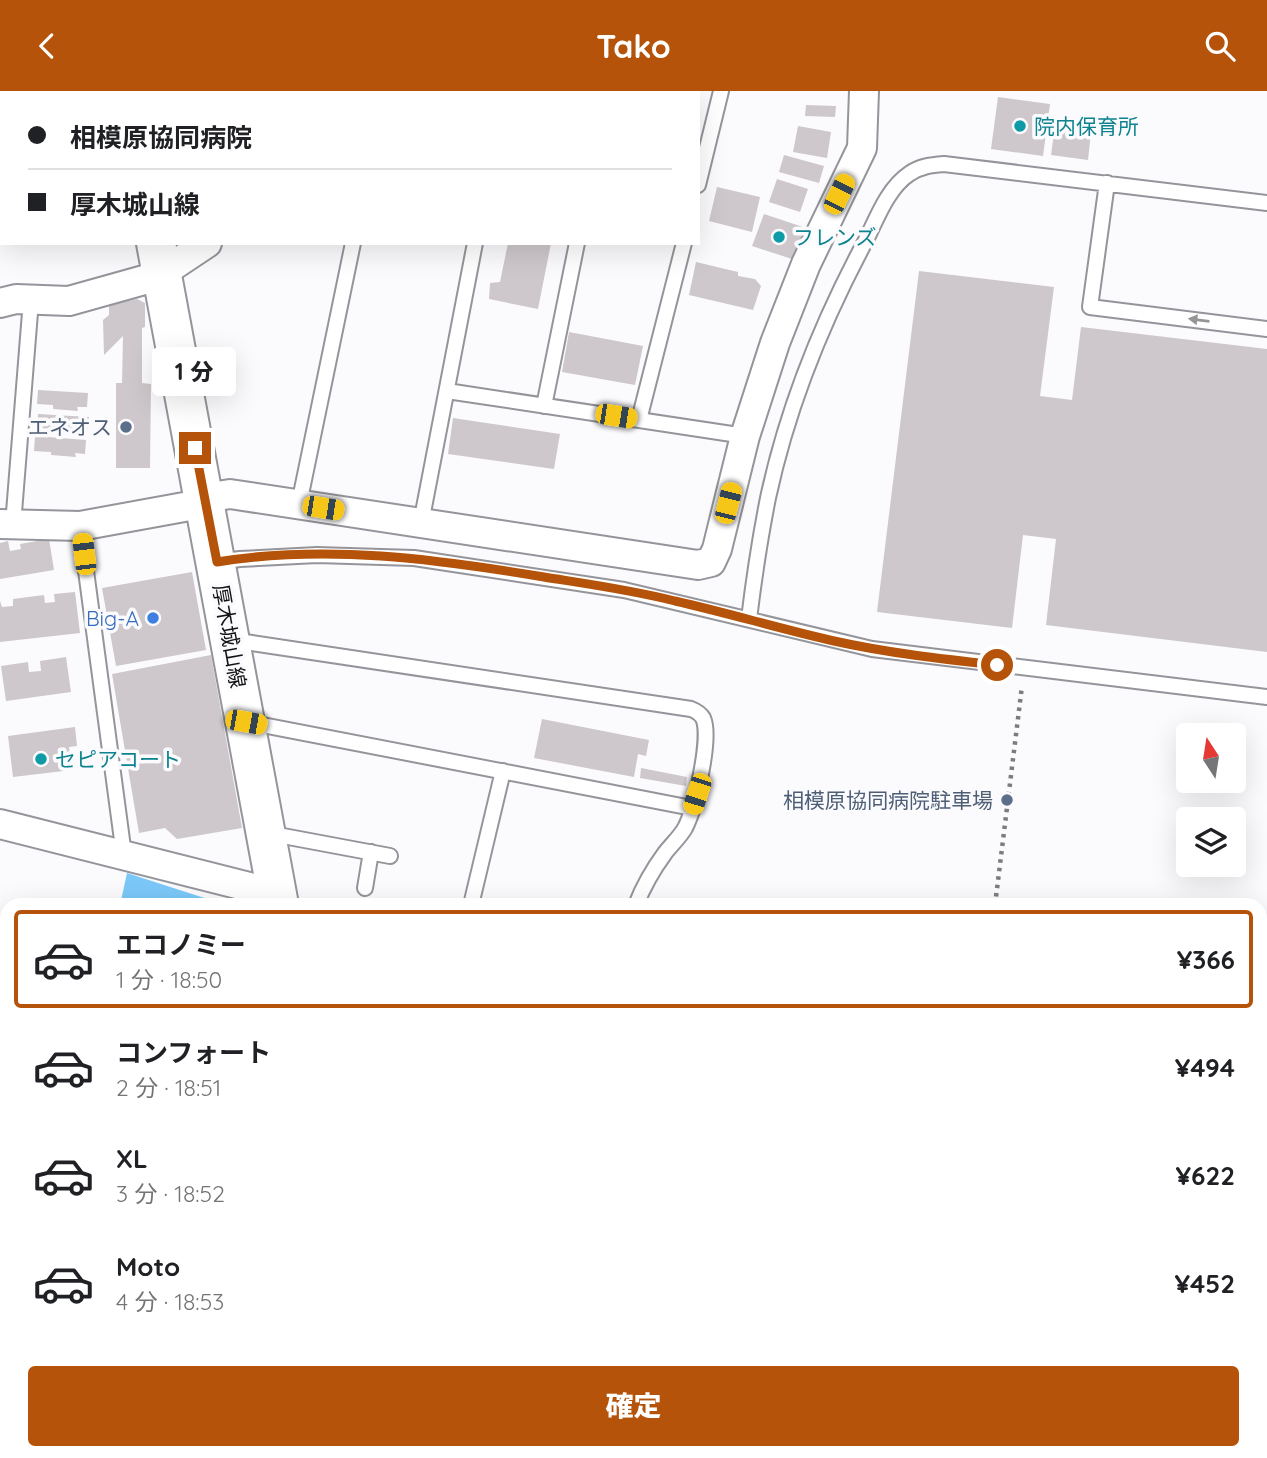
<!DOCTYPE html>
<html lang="ja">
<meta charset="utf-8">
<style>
:root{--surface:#fff;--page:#f6f6f6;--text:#202124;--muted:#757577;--line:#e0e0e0;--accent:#b45309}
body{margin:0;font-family:Quicksand,"Noto Sans JP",sans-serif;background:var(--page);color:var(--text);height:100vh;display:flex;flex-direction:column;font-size:26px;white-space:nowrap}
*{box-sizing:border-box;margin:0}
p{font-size:23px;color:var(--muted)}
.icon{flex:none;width:38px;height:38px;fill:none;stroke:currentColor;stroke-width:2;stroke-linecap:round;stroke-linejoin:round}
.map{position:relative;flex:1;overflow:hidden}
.details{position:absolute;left:0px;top:807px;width:1267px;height:562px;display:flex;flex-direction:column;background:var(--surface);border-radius:21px 21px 0 0;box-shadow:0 7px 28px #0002}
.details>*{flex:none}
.guide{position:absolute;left:0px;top:0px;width:700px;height:154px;box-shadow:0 7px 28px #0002;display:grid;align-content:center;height:154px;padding:0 28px;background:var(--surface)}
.needle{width:46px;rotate:348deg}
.tools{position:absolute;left:1176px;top:632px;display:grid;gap:14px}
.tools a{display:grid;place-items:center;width:70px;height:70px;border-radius:7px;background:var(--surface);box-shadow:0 7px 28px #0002;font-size:35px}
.end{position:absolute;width:32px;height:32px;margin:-16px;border:9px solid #b45309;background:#fff;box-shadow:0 0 0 4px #fff}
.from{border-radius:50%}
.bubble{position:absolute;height:49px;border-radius:7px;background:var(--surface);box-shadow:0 7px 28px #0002;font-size:23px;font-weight:800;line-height:49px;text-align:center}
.car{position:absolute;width:21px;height:42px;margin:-21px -10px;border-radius:9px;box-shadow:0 0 5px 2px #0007;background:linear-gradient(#f5c518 24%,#345 0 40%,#f5c518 0 76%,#345 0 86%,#f5c518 0)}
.guide b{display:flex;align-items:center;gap:24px;height:66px;font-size:26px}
.guide b+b{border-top:2px solid var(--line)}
.guide i{width:18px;height:18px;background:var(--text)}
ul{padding:12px 0 0;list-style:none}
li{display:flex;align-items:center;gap:21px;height:98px;margin:0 14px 10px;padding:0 14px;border:4px solid transparent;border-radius:7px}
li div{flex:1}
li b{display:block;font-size:26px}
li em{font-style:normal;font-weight:800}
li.on{border-color:var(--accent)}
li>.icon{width:63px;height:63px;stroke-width:1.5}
.button{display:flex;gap:14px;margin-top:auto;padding:14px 28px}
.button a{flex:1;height:80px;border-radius:7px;background:var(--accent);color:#fff;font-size:28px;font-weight:800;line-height:80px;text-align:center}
header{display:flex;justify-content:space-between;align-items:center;height:91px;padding:0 28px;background:var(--accent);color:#fff;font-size:32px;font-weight:800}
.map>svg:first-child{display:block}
</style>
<header><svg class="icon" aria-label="back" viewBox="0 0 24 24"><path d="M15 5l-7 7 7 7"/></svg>Tako<svg class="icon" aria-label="search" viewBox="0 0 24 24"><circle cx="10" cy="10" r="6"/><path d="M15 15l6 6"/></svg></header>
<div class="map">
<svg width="1267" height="1367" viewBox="0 0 1267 1367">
<rect width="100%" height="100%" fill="#fbfbfe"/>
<path fill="#85da96" d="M0,895L7,897V1153L0,1169Z"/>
<path fill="#7bc8f8" d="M127,782L226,814H120Z"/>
<path fill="#cec7cb" d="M998,6L1050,13L1043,65L991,58Z
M806,14L836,15L835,26L805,25Z
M1056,27L1092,32L1088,69L1051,64Z
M798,35L831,41L827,67L793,61Z
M784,64L824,75L819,92L779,81Z
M777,88L808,98L800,121L769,111Z
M717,96L760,106L752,141L709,130Z
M764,123L806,137L795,169L752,155Z
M508,152H551L538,218L489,208L490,192L500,191Z
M696,171L738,181V185L755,188L761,195L753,219L689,204Z
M919,180L1054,196L1040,305L1072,309L1081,236L1267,258V561L1046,534L1056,448L1023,444L1012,537L877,521Z
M137,208L145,212V236L142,237V292L151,293L150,377H116V292H122L123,245L104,264L103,229L109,224V214Z
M569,241L643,255L635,294L562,281Z
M38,299L88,302L87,316H77L78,320L53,318V314L37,313Z
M38,323L89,326L87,340L77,339L78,343L53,342V338L37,337Z
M453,327L560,343L554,378L448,363Z
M35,345L86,349L85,363L75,362L76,366L51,364V361L34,360Z
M49,448L54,479L0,488V452L8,450L10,460L21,458L20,453Z
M192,481L206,559L116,575L102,497Z
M75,501L80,542L0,551V510L2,516L13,515V508L44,504L45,512L55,511L54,503Z
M211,564L242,737L177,748L165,737L139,742L112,583Z
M66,566L71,601L6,610L1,575L28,571L29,581L41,580L40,570Z
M542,628L649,649L646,665L638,663L634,686L534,667Z
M75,636L77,655L69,656L72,679L13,686L8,645Z
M641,677L687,686L686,695L640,687Z
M1260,1114L1267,1116V1356L1264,1367H913L915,1362H1260Z"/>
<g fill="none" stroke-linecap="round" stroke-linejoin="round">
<defs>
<path id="lane" d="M25,2L26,0
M1107,92L1090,216L1267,238
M698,94L721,0
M447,300L745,345
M544,315L577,152
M639,329L684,152
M299,413L353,152
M421,432L475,152
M13,434L31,209
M80,435L124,764
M217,471L240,468L317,464L414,467L624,499L872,558L1267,606
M749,528C754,487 760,447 768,407C787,318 823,229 866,149C877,127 888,97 909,83C920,75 932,74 944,73L1267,112
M232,549L691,618C696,620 700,622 703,627C712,646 695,718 685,737C680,746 671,754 665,762C654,777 643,796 636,814
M247,631L692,717
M267,742L390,765
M365,797L371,761
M471,814L503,680
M501,1362L528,1367
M253,1367L258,1362
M394,1367L396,1362
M453,1367L454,1362
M572,1367L573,1362"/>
<path id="street" d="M599,0V2
M268,2L269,0
M0,86L2,87
M0,212L16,208L69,210L144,189L162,182L207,152
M205,407L230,403L698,474L711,471L717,458L745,345L775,252L806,173L862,57L864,0
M0,433L80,435L206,412
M0,733L277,803
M0,880L7,882
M31,1367L34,1362
M768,1367L769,1362"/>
<path id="secondary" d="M127,0V2
M156,152L279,814
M219,1367L220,1362"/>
</defs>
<use href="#lane" stroke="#94949b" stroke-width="18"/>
<use href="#street" stroke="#94949b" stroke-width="32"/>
<use href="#secondary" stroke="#94949b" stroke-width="42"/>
<path stroke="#7c7c7f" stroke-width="4.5" stroke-dasharray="3.5 5" stroke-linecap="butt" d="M995,814L1022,595"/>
<use href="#lane" stroke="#fff" stroke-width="14"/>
<use href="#street" stroke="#fff" stroke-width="28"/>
<use href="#secondary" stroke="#fff" stroke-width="38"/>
</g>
<defs><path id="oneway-solid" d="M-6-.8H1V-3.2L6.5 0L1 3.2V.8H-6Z" transform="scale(1.75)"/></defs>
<use fill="#959596" href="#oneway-solid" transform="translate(1199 229) rotate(-173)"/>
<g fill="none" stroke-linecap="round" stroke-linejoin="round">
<path stroke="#b45309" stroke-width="9" d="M195,357L217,471C326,453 436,468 544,486C588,493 632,499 675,510C728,522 781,538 834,550C888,562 942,568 997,574"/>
</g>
<g fill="#0f9aa8" stroke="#fbfbfe" stroke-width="2.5">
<circle cx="1020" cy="35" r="7"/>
<circle cx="779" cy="146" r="7"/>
<circle cx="41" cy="668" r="7"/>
</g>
<g fill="#5c6f8a" stroke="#fbfbfe" stroke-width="2.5">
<circle cx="126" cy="336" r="7"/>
<circle cx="1007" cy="709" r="7"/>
</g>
<circle fill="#3f7fe0" stroke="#fbfbfe" stroke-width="2.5" cx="153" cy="527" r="7"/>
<g text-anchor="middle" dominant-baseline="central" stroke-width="7" stroke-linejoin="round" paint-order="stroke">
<g font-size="21" fill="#0d838f" stroke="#fbfbfe" text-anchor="start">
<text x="1034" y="35">院内保育所</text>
<text x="793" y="146">フレンズ</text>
<text x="55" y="668">セピアコート</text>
</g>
<g font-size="21" fill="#4e5e75" stroke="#fbfbfe" text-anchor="end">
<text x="112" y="336">エネオス</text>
<text x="993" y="709">相模原協同病院駐車場</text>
</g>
<g font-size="21" fill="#366cbe" stroke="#fbfbfe" text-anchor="end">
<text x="139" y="527">Big-A</text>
</g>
<g font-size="21" fill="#131316" stroke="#fbfbfe">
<text transform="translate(230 545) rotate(80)">厚木城山線</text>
</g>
</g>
</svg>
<div class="tools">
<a><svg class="needle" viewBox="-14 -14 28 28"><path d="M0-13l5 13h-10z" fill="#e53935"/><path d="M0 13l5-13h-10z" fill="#757577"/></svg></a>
<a><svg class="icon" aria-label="layers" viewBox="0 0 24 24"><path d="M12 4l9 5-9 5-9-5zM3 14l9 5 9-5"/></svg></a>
</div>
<i class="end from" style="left:997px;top:574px"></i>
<i class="end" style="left:195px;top:357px"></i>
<div class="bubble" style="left:152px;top:256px;width:84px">1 分</div>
<i class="car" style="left:839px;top:103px;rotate:26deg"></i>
<i class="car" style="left:616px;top:325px;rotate:99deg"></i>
<i class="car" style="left:728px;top:412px;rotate:14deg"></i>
<i class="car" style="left:323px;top:417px;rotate:99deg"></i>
<i class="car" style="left:84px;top:463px;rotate:353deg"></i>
<i class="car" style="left:246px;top:631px;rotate:100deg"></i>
<i class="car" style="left:697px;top:703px;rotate:198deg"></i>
<div class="guide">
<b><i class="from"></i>相模原協同病院</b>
<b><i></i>厚木城山線</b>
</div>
<section class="details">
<ul>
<li class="on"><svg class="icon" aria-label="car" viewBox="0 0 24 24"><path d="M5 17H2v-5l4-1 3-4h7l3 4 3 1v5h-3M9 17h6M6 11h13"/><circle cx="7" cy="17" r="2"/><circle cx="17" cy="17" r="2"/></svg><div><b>エコノミー</b><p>1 分 · 18:50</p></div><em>¥366</em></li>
<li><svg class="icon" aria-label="car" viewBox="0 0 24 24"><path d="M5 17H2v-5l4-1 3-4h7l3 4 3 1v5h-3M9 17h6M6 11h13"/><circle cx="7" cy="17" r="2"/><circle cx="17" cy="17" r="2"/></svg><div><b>コンフォート</b><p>2 分 · 18:51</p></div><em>¥494</em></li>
<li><svg class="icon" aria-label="car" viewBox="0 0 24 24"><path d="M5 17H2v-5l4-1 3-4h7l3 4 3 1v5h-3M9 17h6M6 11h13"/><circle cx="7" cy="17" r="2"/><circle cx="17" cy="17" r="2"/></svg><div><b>XL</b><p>3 分 · 18:52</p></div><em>¥622</em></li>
<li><svg class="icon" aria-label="car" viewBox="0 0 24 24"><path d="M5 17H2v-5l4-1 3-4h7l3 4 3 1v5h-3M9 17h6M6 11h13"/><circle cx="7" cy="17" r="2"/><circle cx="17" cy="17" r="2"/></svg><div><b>Moto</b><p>4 分 · 18:53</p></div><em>¥452</em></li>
</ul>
<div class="button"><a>確定</a></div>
</section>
</div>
